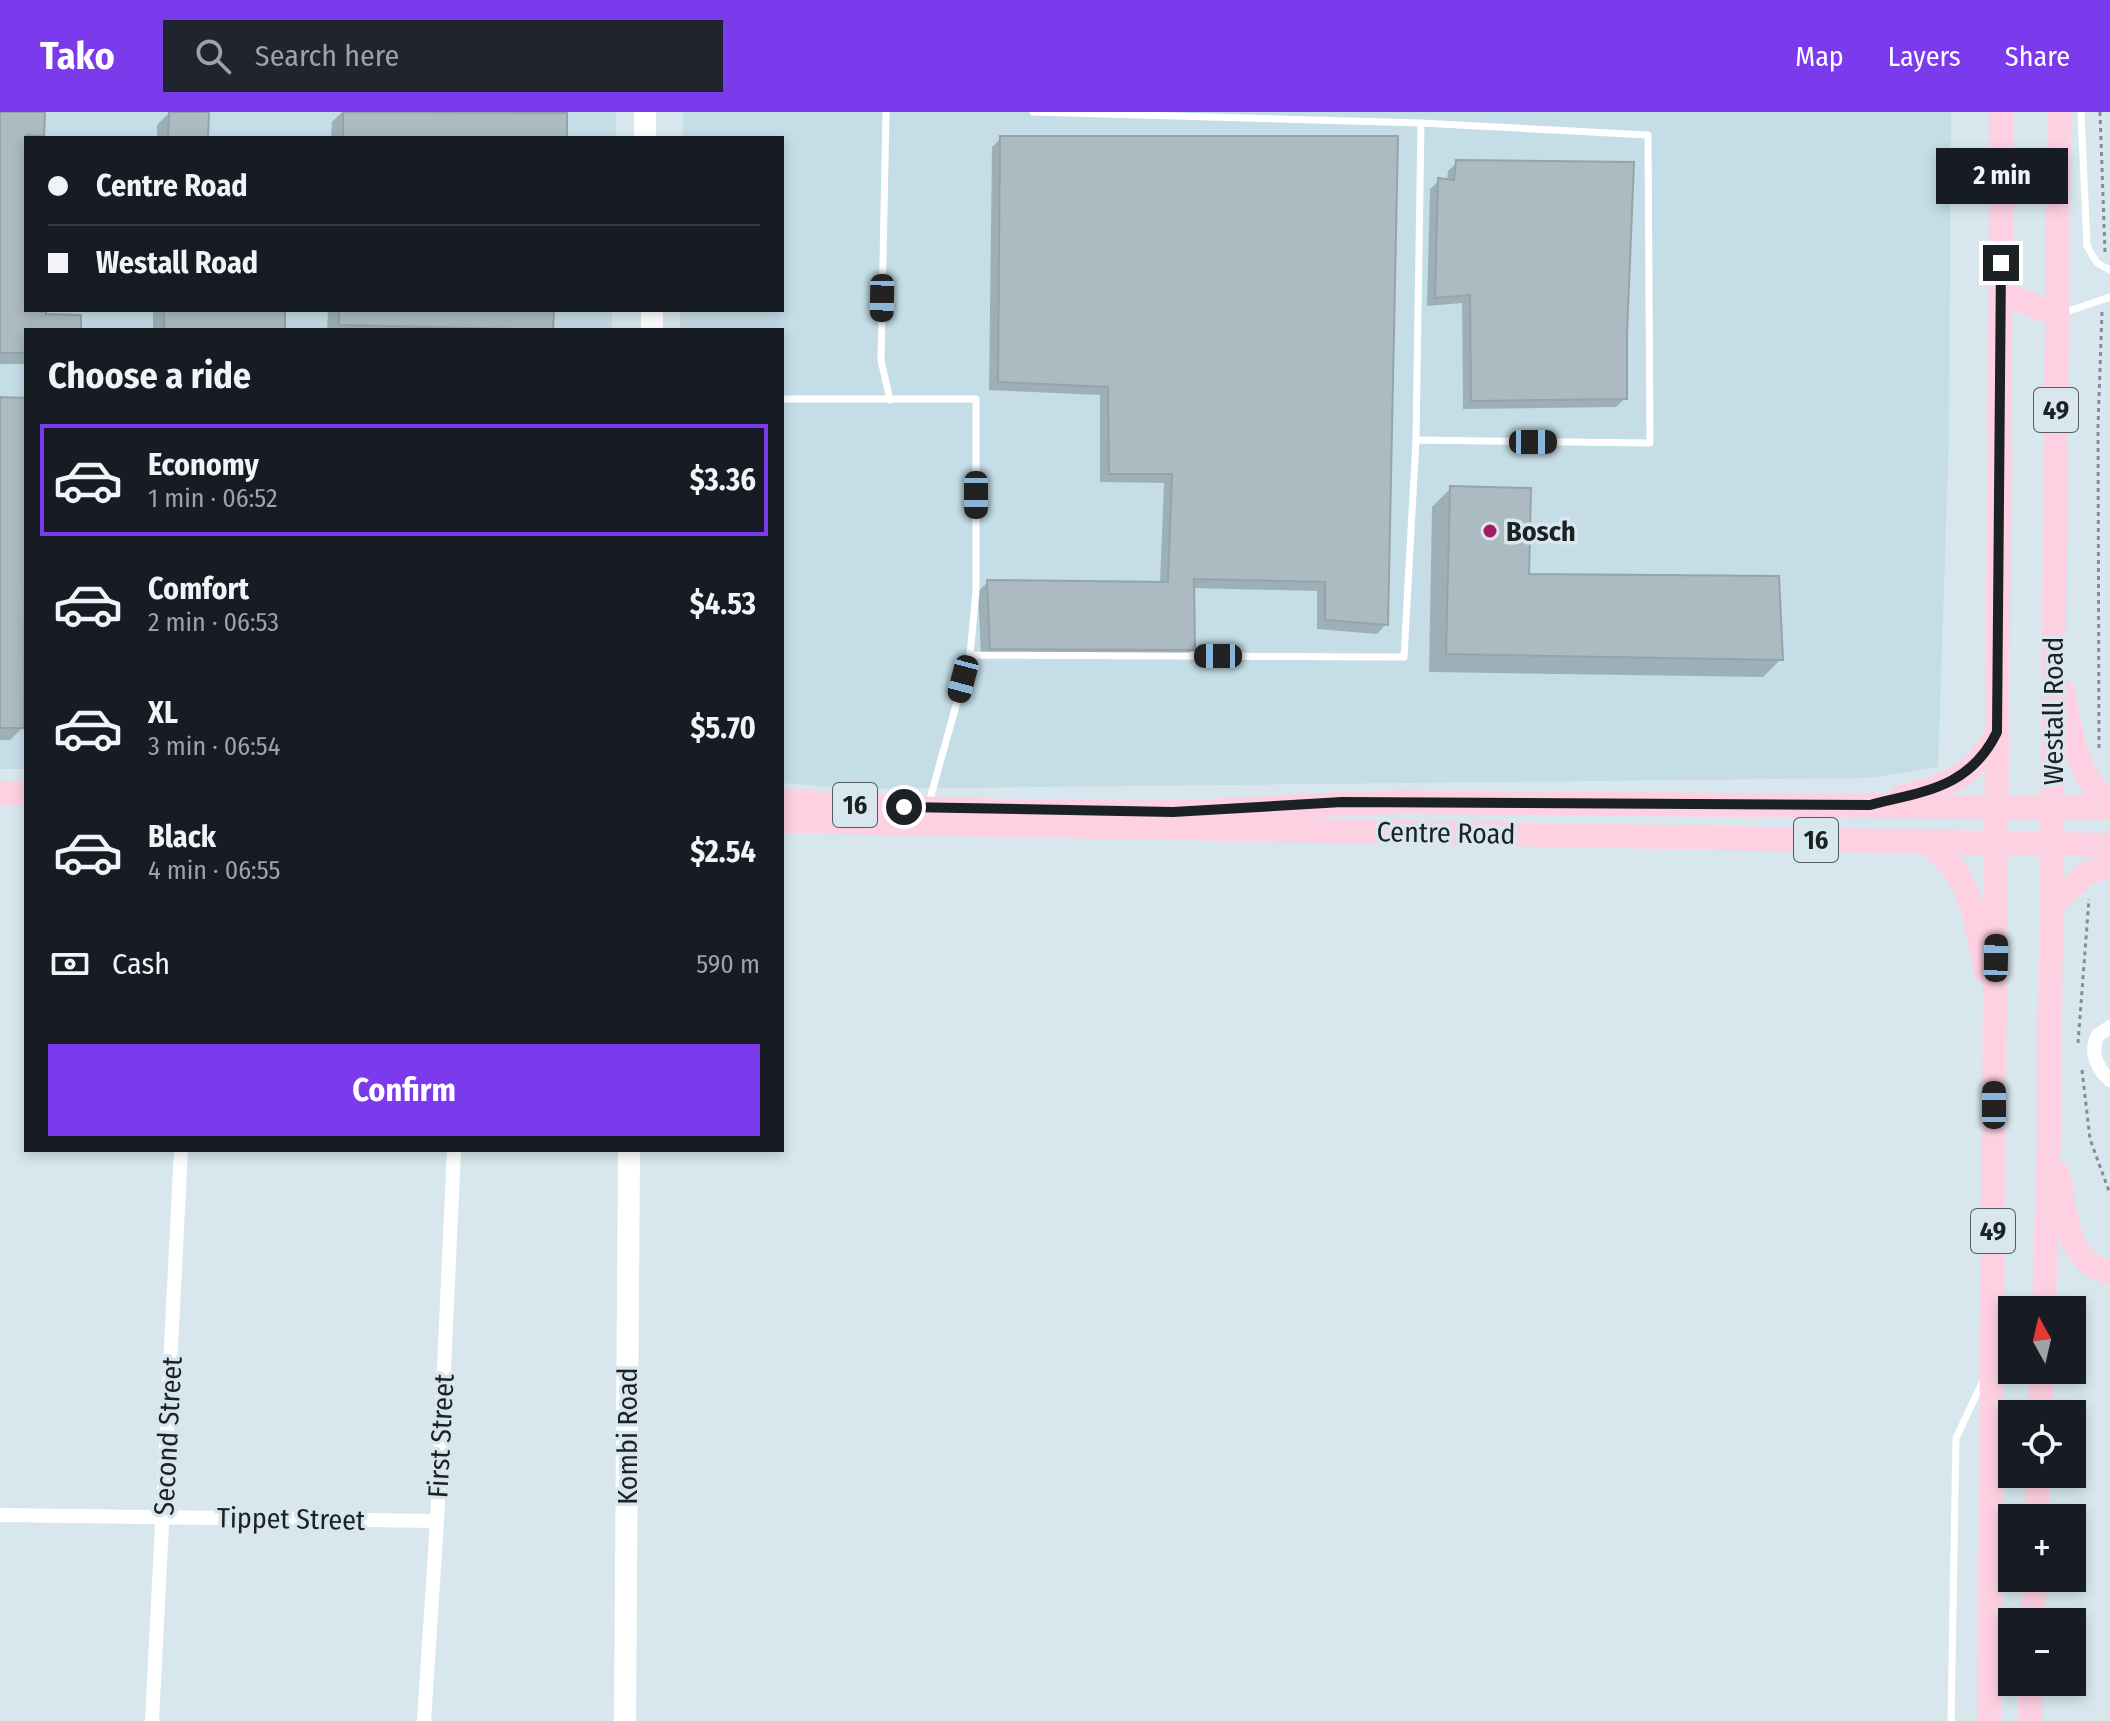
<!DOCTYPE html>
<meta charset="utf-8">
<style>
:root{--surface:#171b24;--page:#20242c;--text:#f1f3f6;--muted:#9ea1a6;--line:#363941;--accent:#7c3aed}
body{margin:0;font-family:"Fira Sans Condensed",sans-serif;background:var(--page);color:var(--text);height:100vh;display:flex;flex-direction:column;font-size:30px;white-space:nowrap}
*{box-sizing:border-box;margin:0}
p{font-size:26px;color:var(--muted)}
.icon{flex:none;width:44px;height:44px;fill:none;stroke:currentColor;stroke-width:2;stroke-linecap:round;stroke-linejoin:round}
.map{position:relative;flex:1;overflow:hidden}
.details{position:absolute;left:24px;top:216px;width:760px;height:824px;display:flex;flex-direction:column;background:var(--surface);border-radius:0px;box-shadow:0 4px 12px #0003}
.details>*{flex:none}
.top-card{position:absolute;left:24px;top:24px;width:760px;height:176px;border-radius:0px;box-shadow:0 4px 12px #0003;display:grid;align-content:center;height:176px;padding:0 24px;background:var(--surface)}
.needle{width:52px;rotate:352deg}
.fabs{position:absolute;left:1998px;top:1184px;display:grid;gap:16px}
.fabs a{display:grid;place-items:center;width:88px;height:88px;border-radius:0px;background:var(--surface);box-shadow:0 4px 12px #0003;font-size:40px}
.end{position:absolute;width:36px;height:36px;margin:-18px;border:10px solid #1c2124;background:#fff;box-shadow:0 0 0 4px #fff}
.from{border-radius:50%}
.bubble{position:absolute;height:56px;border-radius:0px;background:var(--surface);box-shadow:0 4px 12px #0003;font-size:26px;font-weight:700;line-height:56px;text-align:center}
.car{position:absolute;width:24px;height:48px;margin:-24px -12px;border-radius:10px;box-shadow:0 0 6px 2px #0007;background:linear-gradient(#222 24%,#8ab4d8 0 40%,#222 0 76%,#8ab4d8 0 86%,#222 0)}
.top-card b{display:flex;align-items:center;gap:28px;height:76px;font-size:30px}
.top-card b+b{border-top:2px solid var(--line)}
.top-card i{width:20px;height:20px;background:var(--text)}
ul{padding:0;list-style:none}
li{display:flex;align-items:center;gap:24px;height:112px;margin:0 16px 12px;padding:0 8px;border:4px solid transparent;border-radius:0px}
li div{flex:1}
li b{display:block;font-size:30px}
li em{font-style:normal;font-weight:700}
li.selected{border-color:var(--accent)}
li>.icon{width:72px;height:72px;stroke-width:1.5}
h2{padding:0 24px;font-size:36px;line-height:96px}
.pay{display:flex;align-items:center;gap:20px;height:88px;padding:0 24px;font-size:30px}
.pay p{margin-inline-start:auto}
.cta{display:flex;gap:16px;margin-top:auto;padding:16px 24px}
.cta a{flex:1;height:92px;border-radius:0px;background:var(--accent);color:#fff;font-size:32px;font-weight:700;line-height:92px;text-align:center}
header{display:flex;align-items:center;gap:48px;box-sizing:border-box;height:112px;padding:0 40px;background:var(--accent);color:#fff}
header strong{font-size:38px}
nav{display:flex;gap:44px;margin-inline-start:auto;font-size:28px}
.search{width:560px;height:72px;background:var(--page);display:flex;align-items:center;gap:20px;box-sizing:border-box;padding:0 28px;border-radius:0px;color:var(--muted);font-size:30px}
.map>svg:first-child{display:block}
</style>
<header>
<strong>Tako</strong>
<div class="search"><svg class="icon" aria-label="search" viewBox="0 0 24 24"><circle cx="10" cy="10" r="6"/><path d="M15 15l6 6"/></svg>Search here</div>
<nav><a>Map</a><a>Layers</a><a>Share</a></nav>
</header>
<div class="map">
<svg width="2110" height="1609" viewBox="0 0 2110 1609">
<rect width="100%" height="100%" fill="#d8e7ee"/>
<path fill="#c5dde7" d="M0,0H616V26H26V198H612V218H26V657H0Z
M683,0H1951L1949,324L1938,655L1870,666L857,677L782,671V218H680V198H782V26H683Z"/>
<path fill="#0003" d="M0,0H43L42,26H26V198H44V204L79,218H26V252H0Z
M170,0L206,26H157V13Z
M342,0L565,3V26H331L332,10Z
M1001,26L1386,512L1377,522L1317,517V479L1192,476L1193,537L1184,546L981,545L978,479L988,470L1160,472L1164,371L1100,370V283L989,278L992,35Z
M1457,50L1625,286L1616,295L1463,297L1462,191L1427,194L1430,77L1439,69H1447L1448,59Z
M153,198H283V218H153Z
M328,198H552V217L327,218Z
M0,287L26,288V467L23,470L22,616L10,628H0Z
M1451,376L1527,464L1781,547L1763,565L1429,560L1432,395Z"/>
<path fill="#acbbc1" stroke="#96a4aa" stroke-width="2" d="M0,0H45L44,24L26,23V198H46V202L81,203V218H26V241H0Z
M169,0H209L208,26H168Z
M343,0L567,1V26H343Z
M1000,24H1398L1388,513L1325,508V470L1194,467L1195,538L990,537L987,468L1168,470L1172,362H1109L1108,275L998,270Z
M1456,48L1634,50L1627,222V287L1471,289L1470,183L1435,186L1438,66L1454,68Z
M164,198H285V218H164Z
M339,198H554L553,218L339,213Z
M0,285L26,286L24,616H0Z
M1450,374L1531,376L1529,462L1779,464L1783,548L1446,542Z"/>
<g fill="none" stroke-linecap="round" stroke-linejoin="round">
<path stroke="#838d92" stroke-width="3" stroke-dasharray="4 4" stroke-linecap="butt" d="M2100,0L2105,140
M2099,636L2098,314L2102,200
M2078,931L2089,787
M2082,958L2090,1027L2110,1082"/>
<path stroke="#fff" stroke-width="7" d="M886,0L881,248L890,288
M2081,0L2087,134L2097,151L2110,158
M2063,201L2110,185
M782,287H976V479L970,543L928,694
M1416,328L1650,331L1648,23L1421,11
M970,543L1404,545L1416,328L1421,11L1033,0
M1951,1609L1956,1326L1983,1269"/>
<path stroke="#fff" stroke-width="14" d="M2110,915L2098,923C2089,939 2097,957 2110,968
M0,1403L437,1409
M152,1609L181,1038
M424,1609L437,1409L454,1038"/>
<path stroke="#fff" stroke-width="22" d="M645,0V26
M652,218V198
M625,1609L629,1038"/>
<path stroke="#fed1e2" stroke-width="24" d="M2001,181L2058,203
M2062,578C2071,615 2075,667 2110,690
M0,681L26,682
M1900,685C1946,674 1975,666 1997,620
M782,688C911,698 1042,701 1171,700C1248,699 1325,691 1402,690L2110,696
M782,709L2110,733
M1924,729C1973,761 1974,806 1986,859
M2052,792L2085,763L2110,752
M2058,1062C2065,1098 2066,1152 2110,1160
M2044,1198L2049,1020L2059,0
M2040,1302L2042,1258
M2037,1406L2038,1362
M2033,1510L2035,1466
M1989,1609L2002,0
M2030,1609L2031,1570"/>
</g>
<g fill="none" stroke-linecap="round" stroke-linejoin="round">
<path stroke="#1c2124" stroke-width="10" d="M904,695L1173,700L1342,690L1870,693C1924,679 1970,676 1997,620L2001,151"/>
</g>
<circle fill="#a41b63" stroke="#d8e7ee" stroke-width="3" cx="1490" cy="419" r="8"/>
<g text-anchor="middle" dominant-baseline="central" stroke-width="7" stroke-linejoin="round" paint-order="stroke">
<g fill="#d8e7ee" stroke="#545c61" stroke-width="2">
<rect x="2034" y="276" width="44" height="44" rx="6"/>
<rect x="833" y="671" width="44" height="44" rx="6"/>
<rect x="1794" y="706" width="44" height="44" rx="6"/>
<rect x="1971" y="1097" width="44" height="44" rx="6"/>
</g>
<g font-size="26" font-weight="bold" fill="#1c2124">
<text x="2056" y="298">49</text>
<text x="855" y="693">16</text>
<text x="1816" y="728">16</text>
<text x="1993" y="1119">49</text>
</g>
<g font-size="28" font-weight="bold" fill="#1c2124" stroke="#d8e7ee" text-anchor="start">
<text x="1506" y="419">Bosch</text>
</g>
<g font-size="28" fill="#1c2124" stroke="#d8e7ee">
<text transform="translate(2053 599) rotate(-90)">Westall Road</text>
<text transform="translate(1446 721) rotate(1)">Centre Road</text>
<text transform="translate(168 1324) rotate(-87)">Second Street</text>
<text transform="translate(441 1324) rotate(-87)">First Street</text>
<text transform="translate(627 1324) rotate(-90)">Kombi Road</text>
<text transform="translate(291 1407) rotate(1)">Tippet Street</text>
</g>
</g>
</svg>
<div class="fabs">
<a><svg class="needle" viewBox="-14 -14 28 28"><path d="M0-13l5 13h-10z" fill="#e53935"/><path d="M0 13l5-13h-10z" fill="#9ea1a6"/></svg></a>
<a><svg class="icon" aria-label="locate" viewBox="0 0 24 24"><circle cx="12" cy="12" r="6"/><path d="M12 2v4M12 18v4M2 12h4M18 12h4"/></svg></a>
<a>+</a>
<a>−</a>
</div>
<i class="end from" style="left:904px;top:695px"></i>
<i class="end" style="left:2001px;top:151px"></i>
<div class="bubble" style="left:1936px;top:36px;width:132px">2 min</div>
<i class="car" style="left:882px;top:186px;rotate:181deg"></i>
<i class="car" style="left:1533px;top:330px;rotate:90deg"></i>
<i class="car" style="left:976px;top:383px;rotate:180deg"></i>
<i class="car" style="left:1218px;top:544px;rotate:270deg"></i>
<i class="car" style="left:963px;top:567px;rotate:195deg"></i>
<i class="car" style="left:1996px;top:846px;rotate:1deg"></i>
<i class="car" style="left:1994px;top:993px;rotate:0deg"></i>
<div class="top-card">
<b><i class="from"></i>Centre Road</b>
<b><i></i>Westall Road</b>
</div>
<section class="details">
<h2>Choose a ride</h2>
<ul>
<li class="selected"><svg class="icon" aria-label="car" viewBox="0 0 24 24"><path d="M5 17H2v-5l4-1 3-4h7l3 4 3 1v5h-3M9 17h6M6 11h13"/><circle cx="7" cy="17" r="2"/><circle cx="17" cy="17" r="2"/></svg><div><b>Economy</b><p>1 min · 06:52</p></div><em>$3.36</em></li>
<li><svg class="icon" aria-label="car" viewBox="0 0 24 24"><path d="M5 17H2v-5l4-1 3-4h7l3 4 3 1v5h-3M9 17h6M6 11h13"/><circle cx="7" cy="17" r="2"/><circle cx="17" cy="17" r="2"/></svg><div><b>Comfort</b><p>2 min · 06:53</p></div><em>$4.53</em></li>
<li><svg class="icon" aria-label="car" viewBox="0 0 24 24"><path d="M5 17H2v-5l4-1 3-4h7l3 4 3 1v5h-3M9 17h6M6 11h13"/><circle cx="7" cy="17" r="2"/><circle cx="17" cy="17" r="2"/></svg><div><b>XL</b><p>3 min · 06:54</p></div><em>$5.70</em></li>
<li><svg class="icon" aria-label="car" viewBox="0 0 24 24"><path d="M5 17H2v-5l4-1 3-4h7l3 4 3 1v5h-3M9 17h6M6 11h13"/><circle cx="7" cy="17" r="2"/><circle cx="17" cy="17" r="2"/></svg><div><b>Black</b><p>4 min · 06:55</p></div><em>$2.54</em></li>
</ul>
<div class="pay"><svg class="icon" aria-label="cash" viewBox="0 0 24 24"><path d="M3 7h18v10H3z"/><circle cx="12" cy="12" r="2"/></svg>Cash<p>590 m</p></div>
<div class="cta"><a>Confirm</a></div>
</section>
</div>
